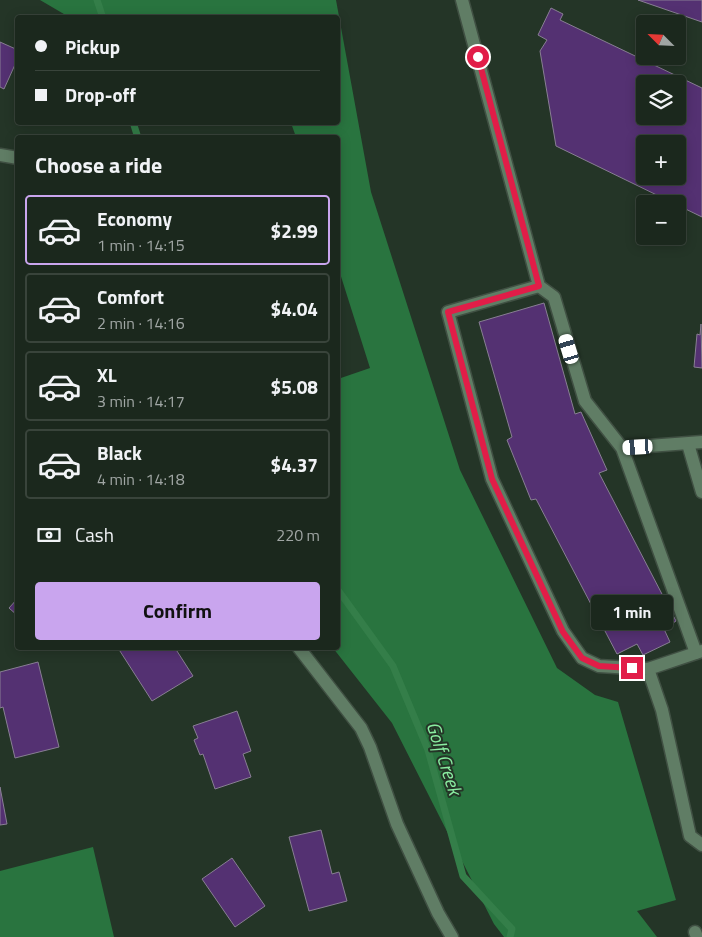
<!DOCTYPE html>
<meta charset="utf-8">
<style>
:root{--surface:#1b281d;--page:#28342a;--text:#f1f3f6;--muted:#a0a6a4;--line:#39443b;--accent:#c9a5ee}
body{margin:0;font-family:"Titillium Web",sans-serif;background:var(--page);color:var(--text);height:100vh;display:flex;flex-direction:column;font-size:19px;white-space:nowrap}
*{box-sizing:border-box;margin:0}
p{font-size:16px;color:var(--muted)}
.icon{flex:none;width:28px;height:28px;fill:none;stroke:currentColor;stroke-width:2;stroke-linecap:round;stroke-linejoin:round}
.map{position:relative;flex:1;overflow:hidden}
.details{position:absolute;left:15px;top:135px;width:325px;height:515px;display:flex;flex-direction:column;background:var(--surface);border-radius:5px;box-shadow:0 2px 12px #0003,0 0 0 1px var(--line)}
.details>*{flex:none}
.guide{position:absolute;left:15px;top:15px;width:325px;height:110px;border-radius:5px;box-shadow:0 2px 12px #0003,0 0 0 1px var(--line);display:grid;align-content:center;height:110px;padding:0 20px;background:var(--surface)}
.needle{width:32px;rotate:294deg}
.controls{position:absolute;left:636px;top:15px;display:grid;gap:10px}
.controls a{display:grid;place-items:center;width:50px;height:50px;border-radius:5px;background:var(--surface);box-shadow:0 2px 12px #0003,0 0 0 1px var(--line);font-size:25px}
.end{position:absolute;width:22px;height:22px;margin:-11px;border:6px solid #e11d48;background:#fff;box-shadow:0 0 0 2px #fff}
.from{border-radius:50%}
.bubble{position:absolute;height:35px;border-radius:5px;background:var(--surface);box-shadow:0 2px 12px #0003,0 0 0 1px var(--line);font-size:16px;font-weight:700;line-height:35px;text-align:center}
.car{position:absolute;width:15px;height:30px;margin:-15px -8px;border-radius:6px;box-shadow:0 0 4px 1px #0007;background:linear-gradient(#fff 24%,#345 0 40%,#fff 0 76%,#345 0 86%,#fff 0)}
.guide b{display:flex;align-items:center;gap:18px;height:48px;font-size:19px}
.guide b+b{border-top:1px solid var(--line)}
.guide i{width:12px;height:12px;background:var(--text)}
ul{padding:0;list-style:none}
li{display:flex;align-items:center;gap:15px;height:70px;margin:0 10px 8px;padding:0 10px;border:2px solid var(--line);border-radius:5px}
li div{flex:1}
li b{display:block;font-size:19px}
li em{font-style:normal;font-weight:700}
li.on{border-color:var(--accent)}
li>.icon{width:45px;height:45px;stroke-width:1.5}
h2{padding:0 20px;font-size:22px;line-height:60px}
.pay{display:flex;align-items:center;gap:12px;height:55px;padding:0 20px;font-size:19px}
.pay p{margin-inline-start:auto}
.primary-button{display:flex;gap:10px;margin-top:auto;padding:10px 20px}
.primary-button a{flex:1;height:58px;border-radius:5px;background:var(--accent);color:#111;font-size:20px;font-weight:700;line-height:58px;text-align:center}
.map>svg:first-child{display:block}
</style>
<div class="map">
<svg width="702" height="937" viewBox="0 0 702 937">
<rect width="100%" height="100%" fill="#243527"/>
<path fill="#29743f" d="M40,0H336L371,192L460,470L557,668L595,695L618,702L676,900L637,911L657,937H504L494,924L392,723L333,648H338V379L370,368L338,267V138L296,137L291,123L338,122V18L69,17Z
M93,847L114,937H0V871Z"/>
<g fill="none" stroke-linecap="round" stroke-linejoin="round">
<path stroke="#347e49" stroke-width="7" d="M97,0L103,18
M133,122L138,138
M338,590L393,666L428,750L463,876L512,929L510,937"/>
</g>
<path fill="#543172" stroke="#887f93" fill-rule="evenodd" d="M638,0H702V22Z
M551,8L563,14L560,20L702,88V217L556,146L540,51L547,40L538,35ZM645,84H678V116H645ZM645,144H678V176H645Z
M0,42L18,50V58L4,89L0,87Z
M544,303L575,414L581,412L607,470L599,473L676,621L664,629L670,642L643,655L637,644L617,654L536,499L531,500L507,440L512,437L479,322Z
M701,324L702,368L694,367L697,334L700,335Z
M18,598V616L9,608Z
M118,648H175L193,676L152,701Z
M38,662L59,747L15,758L3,707L0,708V672Z
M237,711L251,751L243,754L251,777L215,789L203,754L200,755L194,740L198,738L193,726Z
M0,787L7,824L0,825Z
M321,830L332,874L339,872L347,901L309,911L289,837Z
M232,858L265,906L235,927L202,879Z"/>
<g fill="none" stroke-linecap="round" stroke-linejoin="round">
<defs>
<path id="minor" d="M462,0L539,286L448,312L492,479L563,631L582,658L599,666L648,669L702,651
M0,155L18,158
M539,286L554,297L585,401L622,448L702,442
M688,444L702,492
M622,448L696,653
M299,648L361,728L370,747L397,824L438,913L452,937
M648,669L662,710L690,836L702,845
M695,932L697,937"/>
</defs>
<use href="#minor" stroke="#405043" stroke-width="15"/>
<use href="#minor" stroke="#607d65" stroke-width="12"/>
</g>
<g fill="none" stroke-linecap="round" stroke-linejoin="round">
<path stroke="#e11d48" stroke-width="6" d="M478,57L539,286L448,312L492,479L563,632L582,658L599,666L632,668"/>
</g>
<g text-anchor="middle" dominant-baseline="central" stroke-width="4" stroke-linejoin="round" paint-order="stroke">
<g font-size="19" font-style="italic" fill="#8aeda1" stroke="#243527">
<text transform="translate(445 758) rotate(72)">Golf Creek</text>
</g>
</g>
</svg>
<div class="controls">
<a><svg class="needle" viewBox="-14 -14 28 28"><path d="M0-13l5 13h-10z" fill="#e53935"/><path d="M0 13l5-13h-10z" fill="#a0a6a4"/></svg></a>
<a><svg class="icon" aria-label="layers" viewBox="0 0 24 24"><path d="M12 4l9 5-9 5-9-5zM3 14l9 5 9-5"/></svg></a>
<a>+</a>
<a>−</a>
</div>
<i class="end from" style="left:478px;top:57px"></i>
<i class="end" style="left:632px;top:668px"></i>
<div class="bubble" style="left:591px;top:595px;width:82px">1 min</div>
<i class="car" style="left:569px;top:349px;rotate:343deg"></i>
<i class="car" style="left:638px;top:447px;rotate:267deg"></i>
<div class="guide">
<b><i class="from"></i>Pickup</b>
<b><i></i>Drop-off</b>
</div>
<section class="details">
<h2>Choose a ride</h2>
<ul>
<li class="on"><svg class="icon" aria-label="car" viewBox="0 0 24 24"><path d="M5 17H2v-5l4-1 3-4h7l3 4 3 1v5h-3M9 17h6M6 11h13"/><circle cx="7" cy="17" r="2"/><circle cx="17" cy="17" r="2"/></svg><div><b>Economy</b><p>1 min · 14:15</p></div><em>$2.99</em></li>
<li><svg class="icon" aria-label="car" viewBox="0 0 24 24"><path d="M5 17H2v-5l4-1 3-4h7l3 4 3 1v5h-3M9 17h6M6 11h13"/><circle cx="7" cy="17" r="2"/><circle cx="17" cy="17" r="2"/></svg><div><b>Comfort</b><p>2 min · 14:16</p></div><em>$4.04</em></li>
<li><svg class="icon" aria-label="car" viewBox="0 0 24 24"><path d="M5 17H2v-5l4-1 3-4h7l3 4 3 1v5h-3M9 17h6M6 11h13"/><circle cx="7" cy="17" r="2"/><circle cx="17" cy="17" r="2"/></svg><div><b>XL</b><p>3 min · 14:17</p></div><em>$5.08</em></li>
<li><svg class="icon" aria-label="car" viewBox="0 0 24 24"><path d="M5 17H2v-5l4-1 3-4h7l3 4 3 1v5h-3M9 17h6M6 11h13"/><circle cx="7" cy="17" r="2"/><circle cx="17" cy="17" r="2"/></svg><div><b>Black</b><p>4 min · 14:18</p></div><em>$4.37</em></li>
</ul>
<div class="pay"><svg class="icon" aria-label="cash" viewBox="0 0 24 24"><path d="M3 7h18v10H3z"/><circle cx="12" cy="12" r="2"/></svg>Cash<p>220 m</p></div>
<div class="primary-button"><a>Confirm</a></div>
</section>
</div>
